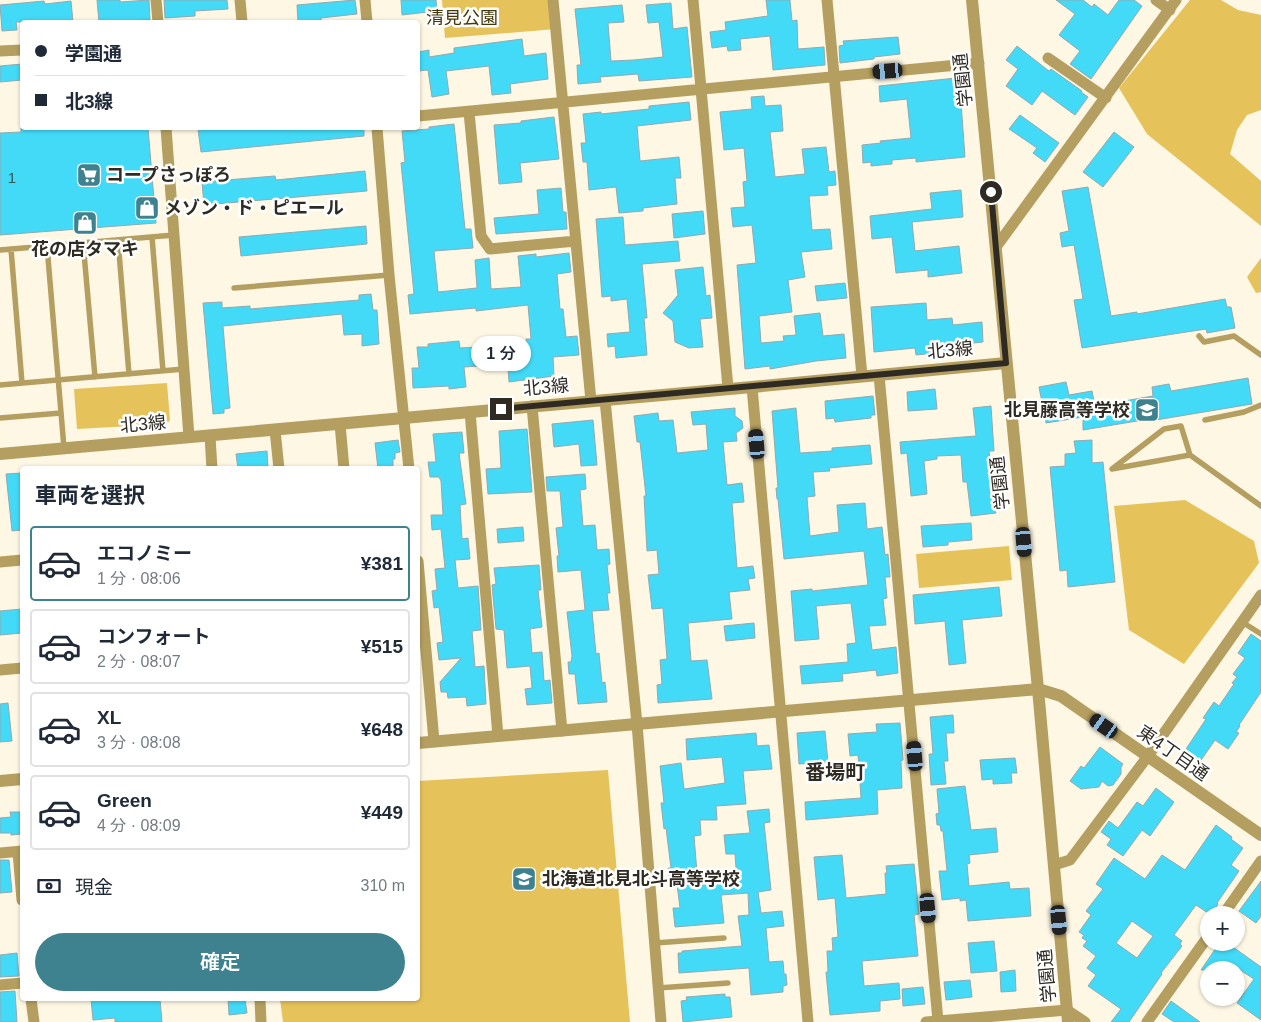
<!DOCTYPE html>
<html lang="ja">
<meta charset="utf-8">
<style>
:root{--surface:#fff;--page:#f2f2f3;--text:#1f2937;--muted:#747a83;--line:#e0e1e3;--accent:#3e8290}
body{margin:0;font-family:Helvetica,"Noto Sans JP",sans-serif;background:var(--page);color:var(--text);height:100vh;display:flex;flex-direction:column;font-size:19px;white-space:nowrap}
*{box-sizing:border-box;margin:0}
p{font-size:16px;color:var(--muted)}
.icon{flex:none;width:28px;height:28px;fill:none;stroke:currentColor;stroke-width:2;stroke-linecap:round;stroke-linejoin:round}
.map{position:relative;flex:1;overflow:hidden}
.panel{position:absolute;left:20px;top:466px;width:400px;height:535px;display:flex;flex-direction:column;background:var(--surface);border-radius:5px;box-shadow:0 1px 4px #0004}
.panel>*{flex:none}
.top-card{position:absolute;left:20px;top:20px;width:400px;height:110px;border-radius:5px;box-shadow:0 1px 4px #0004;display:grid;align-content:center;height:110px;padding:0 15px;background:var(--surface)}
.fabs{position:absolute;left:1200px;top:906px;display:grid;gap:10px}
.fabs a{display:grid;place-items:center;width:45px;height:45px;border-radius:50%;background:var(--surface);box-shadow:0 1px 4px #0004;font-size:25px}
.end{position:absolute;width:22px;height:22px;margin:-11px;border:6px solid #2f2b23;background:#fff;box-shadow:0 0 0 2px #fff}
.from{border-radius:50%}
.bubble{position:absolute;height:35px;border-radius:18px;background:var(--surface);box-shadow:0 1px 4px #0004;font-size:16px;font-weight:600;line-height:35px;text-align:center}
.car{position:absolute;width:15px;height:30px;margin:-15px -8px;border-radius:6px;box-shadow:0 0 4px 1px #0007;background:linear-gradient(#222 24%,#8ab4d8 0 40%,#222 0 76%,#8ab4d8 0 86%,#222 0)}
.top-card b{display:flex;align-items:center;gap:18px;height:48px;font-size:19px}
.top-card b+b{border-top:1px solid var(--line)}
.top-card i{width:12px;height:12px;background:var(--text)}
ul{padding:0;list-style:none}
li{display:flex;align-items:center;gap:15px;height:75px;margin:0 10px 8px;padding:0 5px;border:2px solid var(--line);border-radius:5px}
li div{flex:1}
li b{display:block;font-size:19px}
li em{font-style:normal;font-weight:600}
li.selected{border-color:var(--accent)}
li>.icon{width:45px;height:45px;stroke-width:1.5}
h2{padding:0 15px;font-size:22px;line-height:60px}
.pay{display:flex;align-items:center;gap:12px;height:55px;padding:0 15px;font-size:19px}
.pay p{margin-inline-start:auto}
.button{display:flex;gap:10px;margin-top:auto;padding:10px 15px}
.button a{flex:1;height:58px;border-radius:30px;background:var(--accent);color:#fff;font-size:20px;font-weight:600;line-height:58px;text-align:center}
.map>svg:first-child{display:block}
</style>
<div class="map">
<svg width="1261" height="1022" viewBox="0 0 1261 1022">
<rect width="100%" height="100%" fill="#fdf7e4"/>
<path fill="#e6c25a" d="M442,0H553L556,29L445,38Z
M1190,0H1221L1238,10L1261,15V110L1247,115L1237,130L1230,154L1261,181V226L1147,134L1119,88Z
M1261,258V292L1256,293L1247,277Z
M167,383L170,420L167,424L77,429L74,389Z
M1185,500L1254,541L1259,563L1184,664L1129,630L1114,506Z
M1009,546L1012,580L919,588L916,554Z
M608,770L630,1022H283L280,999H418V781Z"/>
<path fill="#42daf7" stroke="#8faab1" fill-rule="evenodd" d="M97,0H120V2L149,0L150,20L99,22Z
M164,0H227L228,9L195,11V16L165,18Z
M355,0L357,14L321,18V22H298L297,5Z
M401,0H436L437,11L402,15Z
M766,0H790L792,21L797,20L798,49L824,47L825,65L773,70L770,36L740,39L741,50L728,51L727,46L712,48L710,32L726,30L725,22L768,16Z
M1056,0H1083L1092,7L1094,4L1108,15L1119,0H1134L1142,6L1091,79L1070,64L1080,51L1059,35L1075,14Z
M44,1L45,4L71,1L73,22H16L17,30L2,31L0,5Z
M671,3L673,29L687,27L692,77L639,81L638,74L600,77L601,82L578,84L577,65H581L575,9L622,5L624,22L608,23L611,61L634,60L663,57L659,22L648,23L646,5Z
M898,37L900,54L874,57V59L840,63L839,46L844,45L843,41Z
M522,39L524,56L546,53L548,79L510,84L511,93L492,95L489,66L446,71L449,94L432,97L428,70L418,71V52L429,50V57L454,53V48Z
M1017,46L1049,71L1051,69L1082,91L1081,92L1088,97L1075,115L1042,91L1032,105L1006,86L1018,69L1006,60Z
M22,64V80L0,82V66Z
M956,78L959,103H961L965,157L916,162V158L892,160V164L871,166V162L863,163L862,145L881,143L880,141L911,138L907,99L880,102L879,86Z
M764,96L765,106L781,105L783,131L770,132L775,177L805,174L802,149L826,147L829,172L835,171L836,185L827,186L828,195L809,196L812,230L830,229L832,249L801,252L805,277L788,280L792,312L759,316L761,343L784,341L783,336L796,335L794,316L820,313L823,336L844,334L846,358L816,361L770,369V366L745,369L737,265L756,263L752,225L733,227L731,208L745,207L743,182L747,181L744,148L724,150L720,112L752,109L751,97Z
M689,102L691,120L637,126L640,161L679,157L681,178H675L677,204L643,208V211L619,213L616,187L589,190L587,162H583L581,143H586L583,114L601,112V114L649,109V106Z
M1020,115L1059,143L1045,162L1033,153L1037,148L1009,129Z
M554,117L559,159L520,163L522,182L499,184L494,125L521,123V121Z
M454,124L465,229H471L473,248L434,251L438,292L477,288L475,260L489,258L491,289L521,287L518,256L536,254V257L569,253L571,272L557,274L560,309H563L566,337L577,336L579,355L553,357L554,376L509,382L507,355L527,353L526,339H531L528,305L476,311V308L410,314L408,295L414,294L401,163L405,162L402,131L429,129V127Z
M21,128H148L156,223L0,235V133L21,132Z
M216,128H364V136L201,152L198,129Z
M1114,132L1134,147L1103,187L1083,172Z
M365,171L367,191L204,205L202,182L275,176L276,180Z
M1088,187L1111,316L1137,312V314L1225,299L1227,307H1231L1235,328L1207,333L1206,329L1082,348L1074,300L1083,299L1074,245L1062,247L1060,233L1069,231L1062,191Z
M561,188L563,212H566L567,229L496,234L494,218L539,214L537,190Z
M961,190L963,217L912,222L915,251L959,246L962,273L928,277V270L896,273L892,237L872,239L870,216L932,209L930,193Z
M703,211L705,234L674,238L672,214Z
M623,217L625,245L678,241L680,261L642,264L647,318H644L647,355L616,358L615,346L608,347L607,334L630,332L627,299L611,301V296L602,297L596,219Z
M366,226L367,244L241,256L239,237Z
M703,267L706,296L710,295L712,318L700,319L703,347L689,348L675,342L673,321L663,313L678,295L675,270Z
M845,283L847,298L817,301L815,286Z
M371,294L373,310H377L379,344L362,346V334L344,335L342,314L223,326L230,408L224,409V413L213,414L203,303L222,302V308L250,306V309L359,300V295Z
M926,303L927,320L952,318L953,325L982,322L983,342L955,345L956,351L916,355L915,348L874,352L871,307Z
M459,341L460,348L494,346L495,365L464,367L466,387L449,389V386L413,388L412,368H419L417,347H428V344Z
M1248,378L1252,404L1150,421L1149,419L1083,430V417L1046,423L1039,387L1066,382L1069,395L1092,391L1095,406L1153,396L1152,387L1169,384L1171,391Z
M935,389L937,409L908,411L907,392Z
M873,396L875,415H871V418L835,422L834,418L826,419L825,401Z
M991,406L994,451H989L996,513L971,516L967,482H963L961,455L937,456V459L924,461L927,494L911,496L907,453L901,454L900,442L976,436L973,408Z
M735,408V416L742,421L743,428L736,433L737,441L723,442L727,485L742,483L744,502L732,503L737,568L753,566L755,578L748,579L750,590L729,592L732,619L688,623L691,661L707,660L712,699L658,703L657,685L662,684L660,660L667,659L663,608L652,609L648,575L659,574L657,550L647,551L644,496H646L640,442H637L634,416L658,413L659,421L673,420L677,453L708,450L706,424L693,425L691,412Z
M796,408L800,453L832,451V448L870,445L872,464L829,468L830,471L813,472L815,496L807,497L810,536L839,532L837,505L865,503L867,529L882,527L885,555L888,554L890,577H885L887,598L883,599L886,625L869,626L872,650L896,647L898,673L877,676L876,670L842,674L843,681L802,684L800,666L848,662L847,644L856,643L851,603L816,606L819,639L795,641L791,591L812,589V591L868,585L864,551L784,559L778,499H777L776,488H778L772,411Z
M593,420L597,465L581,466L579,444L554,447L552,424Z
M527,429L532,492L488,494L486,469L501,468L499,431Z
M462,432L464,453H459L466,504L460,505L462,539L468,538L470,559L455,560L458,588L478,586L481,630L472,631L475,667L484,666L486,704L467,706L466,697L448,698L447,692H441L440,682L461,658L439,660L437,643L443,642L439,607L434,608L432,591L437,590L435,569L445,568L441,529L432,530L431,515H443L441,481L439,477H430L428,462H436L433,434Z
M398,440L400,452L395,453V459H393V469H378L375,443Z
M1092,440V463L1103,462L1115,582L1068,587L1067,570L1060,571L1050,467L1065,466V454L1076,453L1074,441Z
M267,451L268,469H238L236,454Z
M22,473V530L12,531L6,474Z
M585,474L586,489L580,490L583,526L595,525L597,550L609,549L610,564L607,565L610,593H607L609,610L592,611L596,654L599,653L602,683L605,682L607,702L578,704L575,674H569L568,662H571L572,656L567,612L585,610L581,570L558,572L557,556H559L556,528L563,527L560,491H547L546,477Z
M971,523L972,540L948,542V545L923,547L921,526Z
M523,527L524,541L498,543L497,529Z
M539,565L541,590H538L542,627L530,629L532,653L542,652L544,681L550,680L552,703L527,705L525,689L532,688L530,666L507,668L504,630L496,629L492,585L496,584L494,568Z
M999,587L1002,616L962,620L966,663L949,665L945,621L915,624L913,595Z
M22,609V633L0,635V611Z
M754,623L755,638L726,641L724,626Z
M1251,634L1261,641V692L1239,725L1240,726L1236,732L1239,733L1228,749L1215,740L1199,763L1184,752L1206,719L1203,718L1214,702L1219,706L1234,684L1232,683L1237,677L1233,674L1245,658L1238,653Z
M8,703L12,741L0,742V704Z
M953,715L954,733H946L948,761H944L946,784L931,785L929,754H933L930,717Z
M900,723L903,760L901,761L902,788L877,790L878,814L806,820L805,802L861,798L858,755L850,756L848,734L877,732L876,724Z
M825,731L828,762L799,764L797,733Z
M756,733L757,746L769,745L772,769L743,771L746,804L716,806L717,820H700L701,835L694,836L698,885L737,882L735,854H726L724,835L750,833L747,811L769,809L770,822L764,823L771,890L758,892L761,913L782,911L784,926L766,928L769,962L783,961L784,974H786L787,985L783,986V992L751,995L749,968L679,973L678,953H682V951L742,946L738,916L749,915L748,893L721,895L724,923L675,927L673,908H680L677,884L670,885L668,868H671L666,828L664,829L661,803H664L660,766L681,763L684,789L725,783L722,757L687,760L686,739Z
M1100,747L1123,764L1121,767V774L1113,785L1108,786L1102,781L1099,787L1081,789L1070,781L1081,766L1084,768Z
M1015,758L1017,773H1011L1012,783L993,784V779L982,780L980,760Z
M965,786L971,830L996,828L998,852L969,855L970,863L967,864L969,886L1009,882L1010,889L1029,888L1031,916L968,921L966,900L960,901V898L942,900L939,871H947L943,831H941L940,825H937L936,814L939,813L937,789Z
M1156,788L1174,802L1150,836L1142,830L1123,856L1107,845L1111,839L1101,832L1109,821L1118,828L1137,802L1143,806Z
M10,812H22V834L11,835V833H0V818L11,817Z
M1216,825L1232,837L1231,839L1243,848L1231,865L1239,871L1217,903L1218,904L1211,915L1196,905L1174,935L1182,941L1180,944L1182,946L1161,973L1162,974L1129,1022H1111L1121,1009L1088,986L1096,975L1087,968L1096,956L1083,946L1087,941L1082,938L1084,935L1079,932L1091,915L1086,911L1103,889L1096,884L1114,858L1145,879L1162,855L1185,870ZM1132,921L1153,936L1137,958L1116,943Z
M842,855L846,898L886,894L885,873H887L886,866L914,864L919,914L914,915L918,956L862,961L864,986L899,983L900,999L880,1001V1011L830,1015L826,972H828L827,951H833L832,938L838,937L835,898L818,900L814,857Z
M0,860H9L12,892L0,893Z
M1261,881V916L1256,923L1239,911Z
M994,941L997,971L971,973L968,943Z
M1220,942H1226L1261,967V1020L1237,1003L1254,979L1240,970H1201Z
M17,953L19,976L0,977V955Z
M1015,970L1016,991L1001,992L1000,972Z
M970,980L972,997L946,1000L944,982Z
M923,987L925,1004L903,1006L902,989Z
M15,991L17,1022H0V992Z
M725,994V997H730L732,1017L683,1022L681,1001L687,1000L686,997Z
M91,999H160L162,1022H115V1018L93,1020Z
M228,999H245L247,1013L229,1015Z
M1171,1001L1200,1022H1174L1162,1014Z"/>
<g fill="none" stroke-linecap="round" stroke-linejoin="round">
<path stroke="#b49e60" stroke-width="5.5" d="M152,237L163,371
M118,240L129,374
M83,242L95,377
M47,246L64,448
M11,249L22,383
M0,250L174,235
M234,288L389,275
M1199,336L1204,342L1234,336L1261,355
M0,385L184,369
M0,418L61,413
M1205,420L1244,412L1261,405
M1190,455L1112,469L1164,429L1181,426L1190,455L1261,506
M1242,622L1261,634
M655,943L724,938
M658,988L728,983"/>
<path stroke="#b49e60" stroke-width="11" d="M156,0L158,22
M240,0L242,22
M365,0L367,22
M553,0L591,401
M693,0L728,388
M827,0L862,376
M1156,0L1170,10
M0,51L22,50
M1048,58L1106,98
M469,112L481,236L490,249L576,241
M418,116L979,63
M166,128L189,437
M377,128L389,275L409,469
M996,247L1176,0
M879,375L938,1021
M752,387L808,1022
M605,400L637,724L661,1022
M532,406L562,731
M470,412L498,736
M340,424L344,469
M275,430L279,469
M210,436L212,469
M418,561L434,741
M0,562L22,560
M0,670L22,668
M18,852L22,900
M0,853L22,851
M1054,865L1070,860L1148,756L1261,595
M1223,915L1261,861
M0,985L22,983
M31,999L34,1022
M260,999L261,1022
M926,1022L1067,1010L1085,1022
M1147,1022L1209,935"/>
<path stroke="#b49e60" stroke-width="12" d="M972,0L1038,689L1068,1022
M0,454L752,387L1006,363
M418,743L1038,689L1061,696L1261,835
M0,781L22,779"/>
</g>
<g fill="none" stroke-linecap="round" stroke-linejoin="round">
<path stroke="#2f2b23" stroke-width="6" d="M501,409L1006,363L991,192"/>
</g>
<defs>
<symbol id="supermarket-square" viewBox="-11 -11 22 22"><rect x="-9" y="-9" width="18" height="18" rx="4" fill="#3e8290" stroke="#fff"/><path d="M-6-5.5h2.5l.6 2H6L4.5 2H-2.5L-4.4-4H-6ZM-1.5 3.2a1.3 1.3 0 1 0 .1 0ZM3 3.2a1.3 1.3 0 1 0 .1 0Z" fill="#fff"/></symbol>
<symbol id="shop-square" viewBox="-11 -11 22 22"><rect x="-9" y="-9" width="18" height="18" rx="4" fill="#3e8290" stroke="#fff"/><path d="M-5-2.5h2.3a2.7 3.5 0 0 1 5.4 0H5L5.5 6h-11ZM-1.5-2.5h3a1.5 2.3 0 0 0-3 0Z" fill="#fff"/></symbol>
<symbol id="school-square" viewBox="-11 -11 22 22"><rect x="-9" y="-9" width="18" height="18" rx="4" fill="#3e8290" stroke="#fff"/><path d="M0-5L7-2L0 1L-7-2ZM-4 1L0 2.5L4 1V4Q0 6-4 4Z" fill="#fff"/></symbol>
</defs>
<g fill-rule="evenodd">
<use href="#supermarket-square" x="75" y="161" width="28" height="28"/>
<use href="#shop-square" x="133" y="194" width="28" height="28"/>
<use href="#shop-square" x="71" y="209" width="28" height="28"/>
<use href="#school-square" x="1133" y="396" width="28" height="28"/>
<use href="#school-square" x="510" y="865" width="28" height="28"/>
</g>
<g text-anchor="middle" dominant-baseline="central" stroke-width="5" stroke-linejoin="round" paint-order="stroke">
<g font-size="15" fill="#345758">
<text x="12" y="177">1</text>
</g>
<g font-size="18" fill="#453709" stroke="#fff">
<text x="462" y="18">清見公園</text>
</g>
<g font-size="18" fill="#2f2b23" stroke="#fff">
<text transform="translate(963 80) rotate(-96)">学園通</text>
<text transform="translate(950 350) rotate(-5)">北3線</text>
<text transform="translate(546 387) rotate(-5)">北3線</text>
<text transform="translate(143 424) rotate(-5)">北3線</text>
<text transform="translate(1000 483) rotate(-96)">学園通</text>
<text transform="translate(1173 753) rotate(35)">東4丁目通</text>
<text transform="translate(1047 976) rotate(-95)">学園通</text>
</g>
<g font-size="18" font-weight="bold" fill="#2f2b23" stroke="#fff" text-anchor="start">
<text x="106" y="175">コープさっぽろ</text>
<text x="164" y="208">メゾン・ド・ピエール</text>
<text x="85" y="249" text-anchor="middle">花の店タマキ</text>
<text x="1130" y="410" text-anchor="end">北見藤高等学校</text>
<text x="542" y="879">北海道北見北斗高等学校</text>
</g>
<g font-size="20" font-weight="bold" fill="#2f2b23" stroke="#fff">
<text x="835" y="772">番場町</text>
</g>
</g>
</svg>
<div class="fabs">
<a>+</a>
<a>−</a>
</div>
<i class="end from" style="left:991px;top:192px"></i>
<i class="end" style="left:501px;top:409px"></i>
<div class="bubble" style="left:471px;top:336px;width:60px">1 分</div>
<i class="car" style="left:888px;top:71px;rotate:265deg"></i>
<i class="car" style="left:757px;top:444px;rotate:355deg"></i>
<i class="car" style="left:1024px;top:542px;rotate:175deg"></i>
<i class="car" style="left:1104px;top:726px;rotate:305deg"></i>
<i class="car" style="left:915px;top:756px;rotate:355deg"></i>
<i class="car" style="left:928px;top:908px;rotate:175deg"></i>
<i class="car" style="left:1059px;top:920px;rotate:175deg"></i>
<div class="top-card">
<b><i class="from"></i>学園通</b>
<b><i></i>北3線</b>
</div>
<section class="panel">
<h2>車両を選択</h2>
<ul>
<li class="selected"><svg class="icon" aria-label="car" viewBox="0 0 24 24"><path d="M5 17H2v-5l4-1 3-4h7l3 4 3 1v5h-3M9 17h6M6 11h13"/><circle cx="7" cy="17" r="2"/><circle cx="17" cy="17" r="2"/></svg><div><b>エコノミー</b><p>1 分 · 08:06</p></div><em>¥381</em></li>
<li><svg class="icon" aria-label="car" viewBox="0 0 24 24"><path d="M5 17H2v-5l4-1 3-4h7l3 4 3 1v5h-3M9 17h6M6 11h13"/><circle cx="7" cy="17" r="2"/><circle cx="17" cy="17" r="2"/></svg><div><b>コンフォート</b><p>2 分 · 08:07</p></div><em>¥515</em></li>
<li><svg class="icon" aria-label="car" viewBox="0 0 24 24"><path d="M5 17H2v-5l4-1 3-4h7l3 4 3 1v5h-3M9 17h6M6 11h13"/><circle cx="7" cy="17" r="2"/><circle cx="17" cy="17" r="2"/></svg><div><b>XL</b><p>3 分 · 08:08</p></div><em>¥648</em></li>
<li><svg class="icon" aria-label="car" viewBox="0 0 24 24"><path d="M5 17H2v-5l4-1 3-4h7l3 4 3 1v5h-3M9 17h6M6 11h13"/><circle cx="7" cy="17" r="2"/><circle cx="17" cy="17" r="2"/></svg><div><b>Green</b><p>4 分 · 08:09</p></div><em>¥449</em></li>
</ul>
<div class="pay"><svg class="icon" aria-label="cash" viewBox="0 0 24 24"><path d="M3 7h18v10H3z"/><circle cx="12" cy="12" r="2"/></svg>現金<p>310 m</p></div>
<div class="button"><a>確定</a></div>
</section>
</div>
